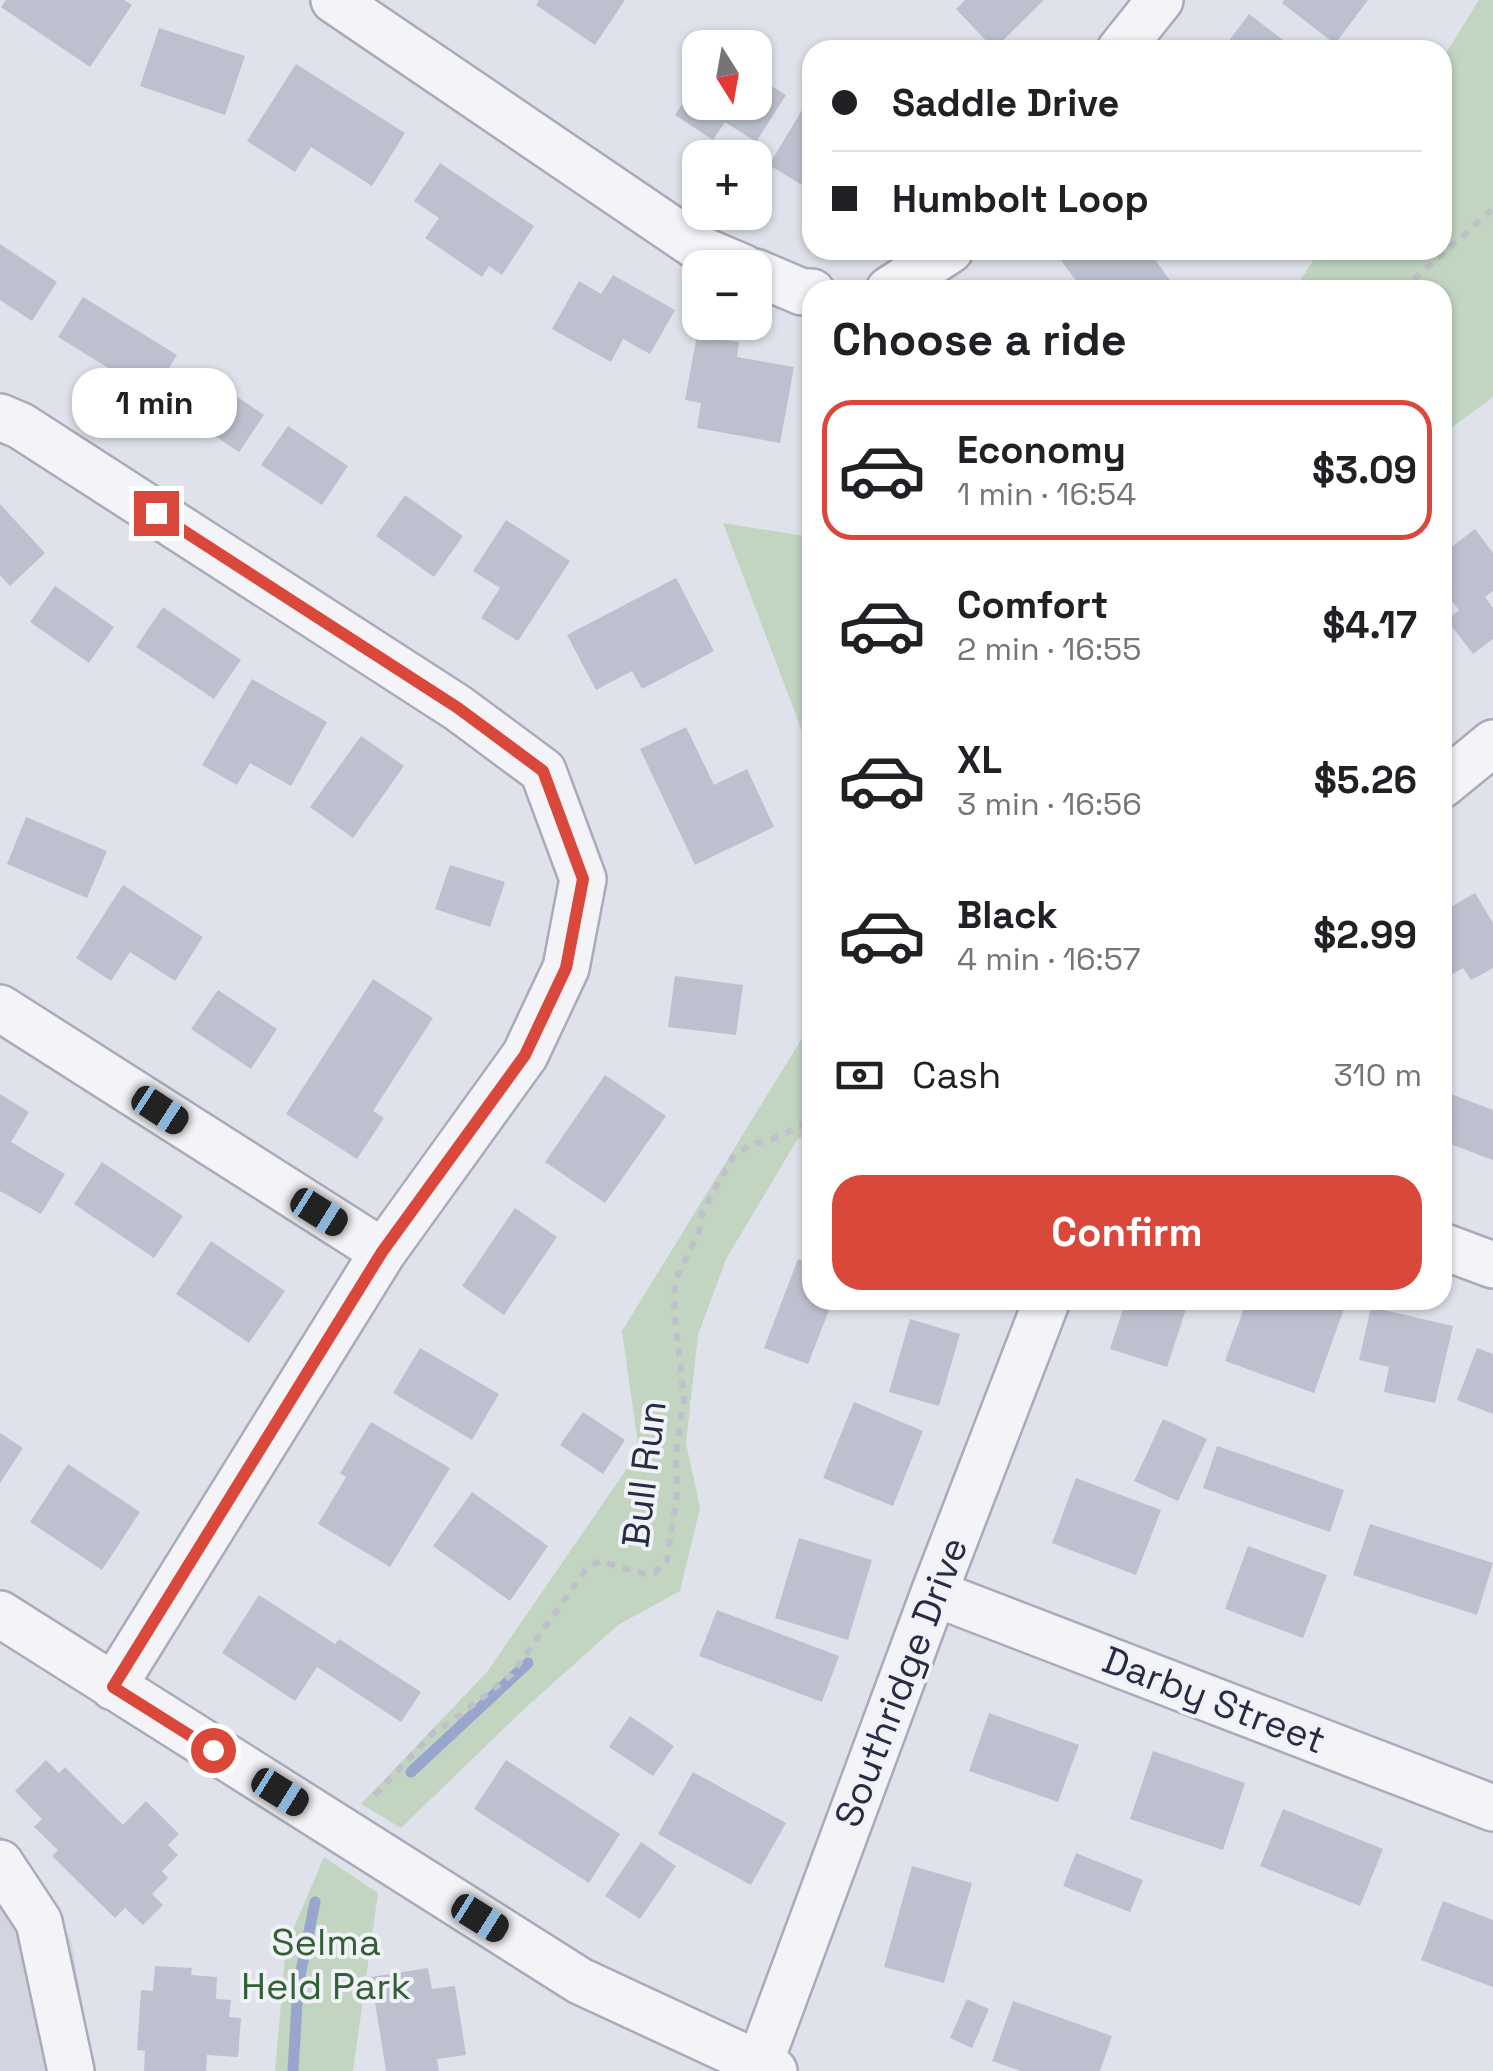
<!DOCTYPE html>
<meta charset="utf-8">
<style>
:root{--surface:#fff;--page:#f6f6f6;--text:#202124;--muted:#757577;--line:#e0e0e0;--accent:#da473b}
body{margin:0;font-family:"Space Grotesk",sans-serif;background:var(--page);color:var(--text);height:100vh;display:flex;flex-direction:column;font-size:38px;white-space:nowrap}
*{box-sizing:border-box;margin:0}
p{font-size:32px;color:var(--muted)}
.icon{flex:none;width:55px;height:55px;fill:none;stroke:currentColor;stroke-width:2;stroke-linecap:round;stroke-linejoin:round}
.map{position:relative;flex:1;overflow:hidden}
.panel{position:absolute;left:802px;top:280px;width:650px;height:1030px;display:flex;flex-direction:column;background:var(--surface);border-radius:30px;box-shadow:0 2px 8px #0004}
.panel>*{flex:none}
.hud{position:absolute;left:802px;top:40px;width:650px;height:220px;border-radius:30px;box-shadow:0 2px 8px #0004;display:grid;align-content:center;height:220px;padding:0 30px;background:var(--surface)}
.needle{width:65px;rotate:169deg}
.controls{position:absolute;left:682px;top:30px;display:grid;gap:20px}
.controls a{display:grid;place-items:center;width:90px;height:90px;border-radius:20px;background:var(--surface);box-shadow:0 2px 8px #0004;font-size:50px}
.end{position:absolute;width:45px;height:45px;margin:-22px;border:12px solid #da473b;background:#fff;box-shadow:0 0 0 5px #fff}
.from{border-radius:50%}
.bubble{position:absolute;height:70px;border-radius:30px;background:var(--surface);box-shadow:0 2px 8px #0004;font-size:32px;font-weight:700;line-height:70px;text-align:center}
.car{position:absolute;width:30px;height:60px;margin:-30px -15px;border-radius:12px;box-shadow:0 0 8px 2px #0007;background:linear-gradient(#222 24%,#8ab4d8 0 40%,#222 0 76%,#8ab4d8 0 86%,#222 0)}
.hud b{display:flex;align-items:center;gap:35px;height:95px;font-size:38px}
.hud b+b{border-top:2px solid var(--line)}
.hud i{width:25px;height:25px;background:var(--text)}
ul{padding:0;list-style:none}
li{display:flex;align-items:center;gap:30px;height:140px;margin:0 20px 15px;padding:0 10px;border:5px solid transparent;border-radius:30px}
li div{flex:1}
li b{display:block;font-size:38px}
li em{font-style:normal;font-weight:700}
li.selected{border-color:var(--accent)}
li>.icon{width:90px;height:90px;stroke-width:1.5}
h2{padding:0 30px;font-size:45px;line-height:120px}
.pay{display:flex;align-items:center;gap:25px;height:110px;padding:0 30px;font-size:38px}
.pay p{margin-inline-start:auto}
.cta{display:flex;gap:20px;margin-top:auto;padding:20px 30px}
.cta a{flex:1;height:115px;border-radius:30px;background:var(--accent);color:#fff;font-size:40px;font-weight:700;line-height:115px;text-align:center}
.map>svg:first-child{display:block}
</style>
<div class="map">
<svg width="1493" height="2071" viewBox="0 0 1493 2071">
<rect width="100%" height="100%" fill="#e0e2eb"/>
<path fill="#d2d4e0" d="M0,1835L18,1852L51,1899L71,1940L94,2071H0Z"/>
<path fill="#c1d5c1" d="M1479,0H1493V397L1443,434L1442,290H1294L1320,250H1442L1443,58Z
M723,523L812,537V780L801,728Z
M812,1022V1130L797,1140L726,1259L698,1335L686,1443L700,1508L680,1591L618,1625L523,1710L401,1828L361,1804L487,1672L639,1451L622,1331Z
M324,1857L378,1893L353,2071H275L286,1946Z"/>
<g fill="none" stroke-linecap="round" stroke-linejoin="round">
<path stroke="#98a6ce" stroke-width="11" d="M411,1772L528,1663
M293,2071L298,1986L315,1902"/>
</g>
<path fill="#bdc0ce" d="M6,0H124L132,5L90,67L1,7Z
M539,0H625L595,45L536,5Z
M965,0H1044L994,49L956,9Z
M1284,0H1368L1335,44L1282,3Z
M1249,14L1296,50H1222Z
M159,28L245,56L225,115L140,86Z
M296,64L405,133L372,186L311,147L295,172L247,141Z
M700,76V102H755V76L786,95L756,142L725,122L713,140L675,115Z
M805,105L812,109V191L769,165Z
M440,163L534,226L502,275L489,266L482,277L425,238L439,218L414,201Z
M0,244L57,282L32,321L0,300Z
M1072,250H1148L1177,290H1083L1060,259Z
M613,275L675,310L650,354L623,339L611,362L552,329L579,281L601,294Z
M83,297L177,355L152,395L58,337Z
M697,335L739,342L737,357L794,367L780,443L697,428L701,403L685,400Z
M202,373L264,415L239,452L176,410Z
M288,426L348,466L322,505L261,465Z
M405,495L463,536L434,577L376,536Z
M0,504L45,553L10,586L0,575Z
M506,520L570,561L518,641L481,618L500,588L473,571Z
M1475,529L1493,553V591L1485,597L1493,608V639L1473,654L1447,620L1459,610L1442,588V554Z
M676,578L714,651L642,689L632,671L596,690L567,635Z
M55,586L114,627L89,663L30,622Z
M163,607L241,660L214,699L136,647Z
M252,679L327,722L291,786L250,763L237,785L202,765Z
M686,727L714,785L747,769L774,827L695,865L640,749Z
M361,736L404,766L353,838L310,807Z
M26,817L107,851L87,898L7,864Z
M450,865L505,882L490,927L435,909Z
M123,885L203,937L175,981L130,952L111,981L76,958Z
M1475,893L1493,923V968L1471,980L1463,968L1442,980V912Z
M675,976L743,985L736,1035L668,1027Z
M373,979L433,1018L373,1111L384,1118L357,1159L286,1114Z
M218,990L277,1029L251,1069L191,1029Z
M605,1075L666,1116L605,1203L545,1162Z
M0,1094L29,1112L11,1142L65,1174L41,1214L0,1191Z
M1451,1094L1493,1110V1160L1442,1141V1115Z
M102,1162L183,1216L154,1258L74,1204Z
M515,1208L557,1237L504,1315L462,1286Z
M211,1241L285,1291L249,1343L176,1294Z
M798,1259L812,1265V1300H833L808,1364L764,1348Z
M1126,1300L1138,1303L1139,1300H1189L1167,1367L1110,1349Z
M1247,1300H1347L1314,1393L1225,1361Z
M1371,1307L1453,1326L1435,1403L1384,1392L1389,1367L1359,1360Z
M910,1319L960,1334L939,1406L889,1392Z
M420,1348L499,1394L472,1440L393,1393Z
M1477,1348L1493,1354V1414L1457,1400Z
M854,1402L923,1431L893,1506L823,1478Z
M583,1412L625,1440L603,1474L560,1445Z
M1163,1419L1207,1439L1178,1501L1134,1481Z
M371,1422L450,1468L390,1567L318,1524L346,1477L340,1473Z
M0,1433L23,1448L0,1483Z
M1217,1446L1344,1490L1330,1532L1203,1488Z
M68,1464L140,1512L102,1570L30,1522Z
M1076,1478L1161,1510L1136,1575L1052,1543Z
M472,1492L548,1546L510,1601L433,1546Z
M1370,1524L1493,1563L1477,1615L1353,1575Z
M799,1538L872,1560L848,1640L775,1618Z
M1248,1546L1327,1575L1303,1638L1225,1609Z
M259,1595L335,1644L339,1639L421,1692L401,1722L317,1667L295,1701L222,1653Z
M717,1610L839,1656L822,1702L699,1656Z
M989,1713L1079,1745L1058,1802L969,1771Z
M630,1716L674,1746L653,1776L609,1747Z
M1153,1751L1245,1783L1223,1850L1130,1819Z
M46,1760L59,1773L65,1767L123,1825L146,1801L179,1834L168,1845L178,1855L162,1871L168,1878L152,1894L163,1905L143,1925L125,1908L115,1918L52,1856L58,1850L34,1827L42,1819L15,1791Z
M506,1760L620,1834L589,1883L474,1809Z
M693,1772L786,1823L751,1885L658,1834Z
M1283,1809L1383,1849L1360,1906L1260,1866Z
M641,1842L676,1866L640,1919L605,1896Z
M1076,1853L1143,1880L1130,1912L1063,1886Z
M912,1866L972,1883L944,1983L884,1967Z
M1443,1901L1493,1920V1987L1421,1960Z
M155,1966L192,1968L191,1975L217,1977L216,1999L231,2000L229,2017L241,2018L238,2057L207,2055L206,2071H144L145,2051L137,2050L141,1990L153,1991Z
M428,1968L432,1989L455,1986L466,2055L437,2059L439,2071H386L371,1977Z
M967,1999L989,2009L972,2048L950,2038Z
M1013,2001L1112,2036L1100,2071H1021L992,2061Z"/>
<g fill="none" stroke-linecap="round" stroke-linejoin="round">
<defs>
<path id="minor" d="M334,0L702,250L744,268
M1120,50L1160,0
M755,272L802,292H812
M889,290L950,250
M0,417L21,426L458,708L543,771L583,879L566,968L525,1055L383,1252L113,1687
M1442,785L1493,743
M0,1008L383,1252
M1442,1246L1493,1265
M934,1593L1493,1808
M0,1614L580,1981L774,2071
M0,1863L39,1922L71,2071
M759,2065L934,1593L1047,1300"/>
</defs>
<use href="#minor" stroke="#a8abb9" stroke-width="50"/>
<path stroke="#bfc0c9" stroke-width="6" stroke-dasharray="8 8" stroke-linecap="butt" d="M1402,290L1493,209
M375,1795L436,1730L450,1723L511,1675L587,1568L600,1561L645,1574L654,1573L667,1561L677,1493L676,1453L684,1400L674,1311L675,1281L699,1231L703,1211L733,1157L752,1144L773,1139L812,1120"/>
<use href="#minor" stroke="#f4f4f8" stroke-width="45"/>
</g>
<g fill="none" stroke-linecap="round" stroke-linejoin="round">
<path stroke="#da473b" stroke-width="12" d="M156,513L458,708L543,771L583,879L566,968L525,1055L382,1252L113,1687L213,1750"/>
</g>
<g text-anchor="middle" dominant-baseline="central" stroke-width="8" stroke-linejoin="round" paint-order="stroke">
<g font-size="38" fill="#272b44" stroke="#f0f2f8">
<text transform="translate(644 1474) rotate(-83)">Bull Run</text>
<text transform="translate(901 1682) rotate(-69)">Southridge Drive</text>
<text transform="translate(1214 1700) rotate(21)">Darby Street</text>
</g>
<g font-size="38" fill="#336135" stroke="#f0f2f8">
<text x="326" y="1942">Selma<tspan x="326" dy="44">Held Park</tspan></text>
</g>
</g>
</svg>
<div class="controls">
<a><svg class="needle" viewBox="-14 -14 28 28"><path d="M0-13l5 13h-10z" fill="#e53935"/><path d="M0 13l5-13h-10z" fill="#757577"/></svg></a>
<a>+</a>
<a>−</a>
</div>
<i class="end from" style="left:213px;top:1750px"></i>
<i class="end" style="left:156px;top:513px"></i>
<div class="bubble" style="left:72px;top:368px;width:165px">1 min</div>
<i class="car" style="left:160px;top:1110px;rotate:123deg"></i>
<i class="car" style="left:319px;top:1212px;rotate:122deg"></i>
<i class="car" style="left:280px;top:1792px;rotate:122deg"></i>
<i class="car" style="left:480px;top:1918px;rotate:122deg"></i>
<div class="hud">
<b><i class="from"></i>Saddle Drive</b>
<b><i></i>Humbolt Loop</b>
</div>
<section class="panel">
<h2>Choose a ride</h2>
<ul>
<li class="selected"><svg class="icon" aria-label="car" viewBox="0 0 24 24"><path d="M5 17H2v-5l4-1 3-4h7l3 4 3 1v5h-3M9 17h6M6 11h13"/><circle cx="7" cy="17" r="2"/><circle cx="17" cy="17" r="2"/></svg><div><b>Economy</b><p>1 min · 16:54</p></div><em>$3.09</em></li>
<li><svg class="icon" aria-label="car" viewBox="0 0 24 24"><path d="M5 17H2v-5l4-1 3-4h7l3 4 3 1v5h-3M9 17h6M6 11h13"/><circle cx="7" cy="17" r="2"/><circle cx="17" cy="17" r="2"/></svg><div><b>Comfort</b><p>2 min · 16:55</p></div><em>$4.17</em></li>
<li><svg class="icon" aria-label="car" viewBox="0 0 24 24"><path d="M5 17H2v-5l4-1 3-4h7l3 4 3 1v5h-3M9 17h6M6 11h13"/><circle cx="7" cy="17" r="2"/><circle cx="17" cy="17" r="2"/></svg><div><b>XL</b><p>3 min · 16:56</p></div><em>$5.26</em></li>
<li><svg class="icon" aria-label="car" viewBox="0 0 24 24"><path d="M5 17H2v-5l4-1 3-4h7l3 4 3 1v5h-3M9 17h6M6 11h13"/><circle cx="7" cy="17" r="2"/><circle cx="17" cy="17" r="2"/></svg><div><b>Black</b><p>4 min · 16:57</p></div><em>$2.99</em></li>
</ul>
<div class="pay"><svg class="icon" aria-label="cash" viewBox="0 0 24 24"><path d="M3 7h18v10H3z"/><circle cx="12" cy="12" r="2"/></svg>Cash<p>310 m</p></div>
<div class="cta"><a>Confirm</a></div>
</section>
</div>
